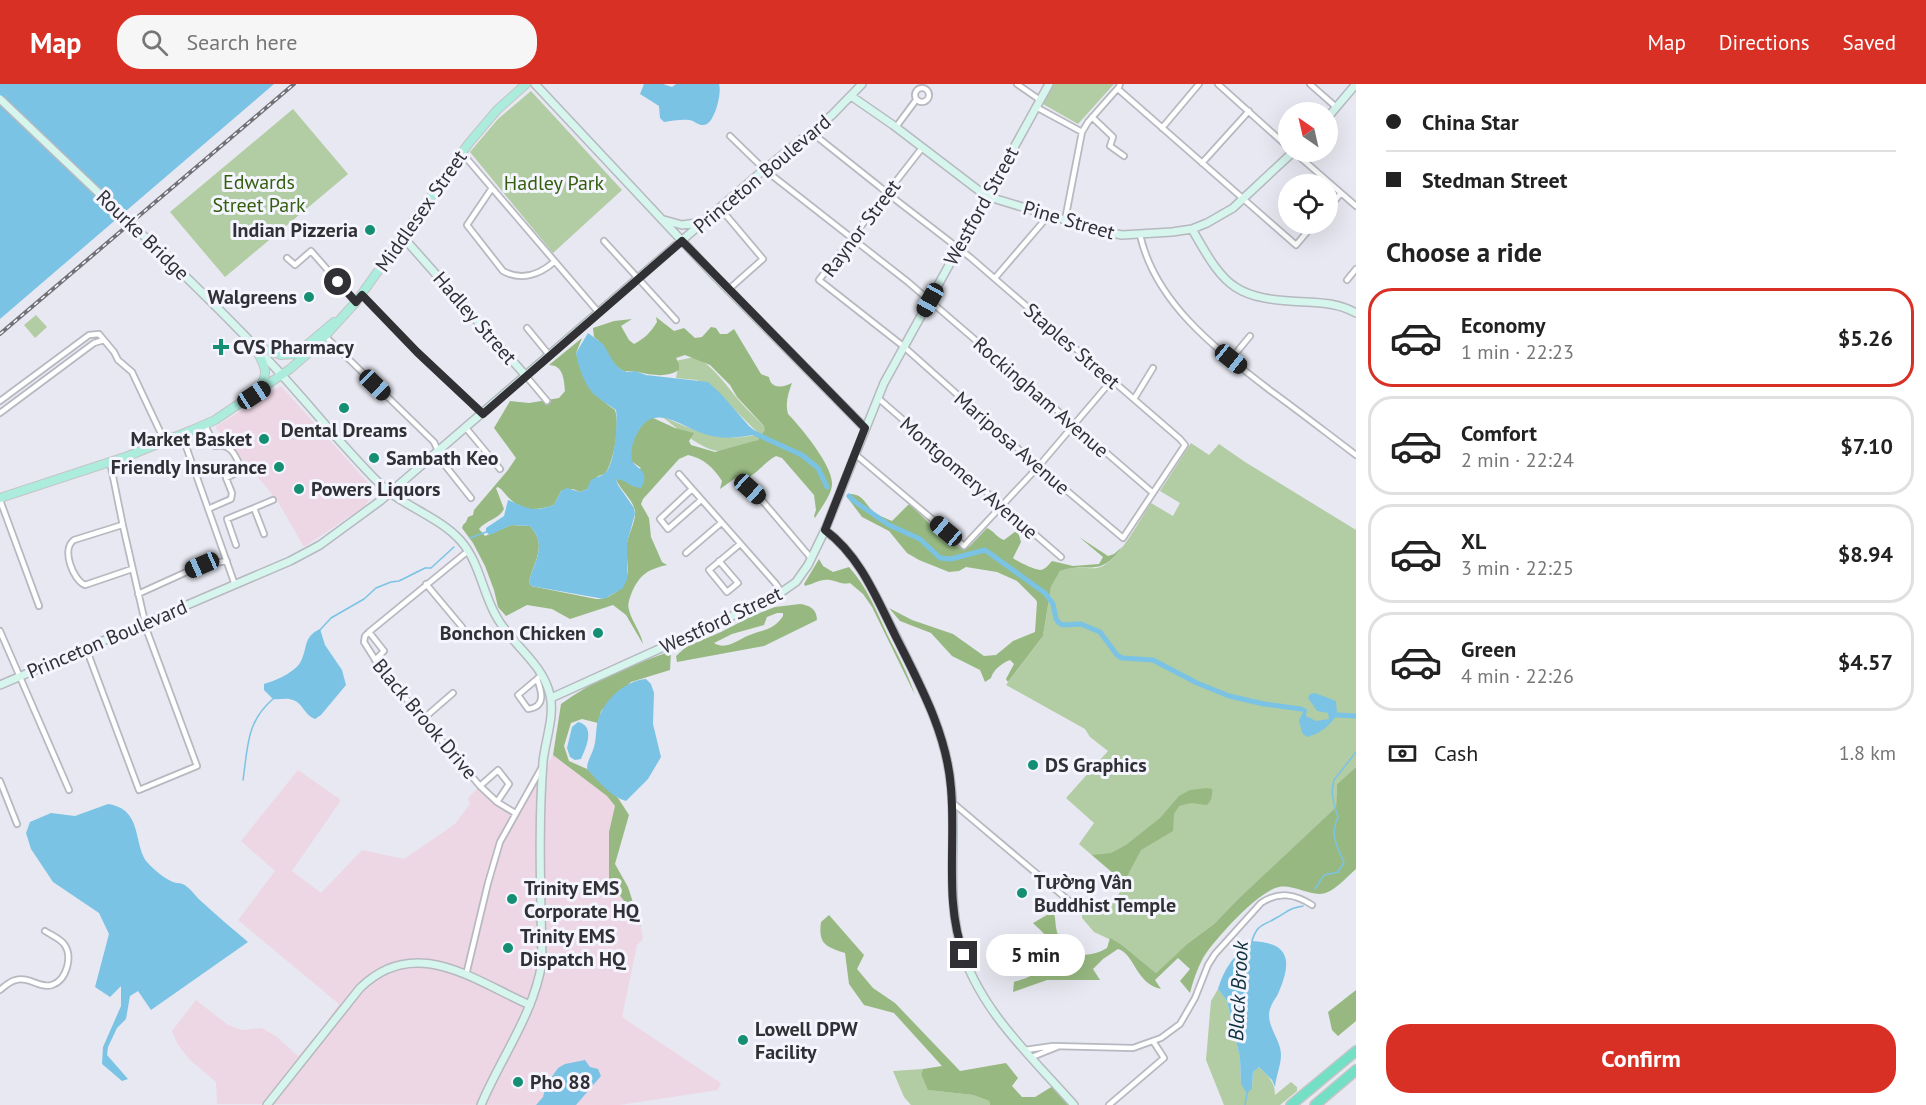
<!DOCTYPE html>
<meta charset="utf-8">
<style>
:root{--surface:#fff;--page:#f6f6f6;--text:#222;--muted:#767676;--line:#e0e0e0;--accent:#d93025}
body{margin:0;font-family:"PT Sans",sans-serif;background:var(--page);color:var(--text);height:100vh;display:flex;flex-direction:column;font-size:22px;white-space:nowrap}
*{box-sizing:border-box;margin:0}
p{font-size:20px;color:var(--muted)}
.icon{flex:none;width:33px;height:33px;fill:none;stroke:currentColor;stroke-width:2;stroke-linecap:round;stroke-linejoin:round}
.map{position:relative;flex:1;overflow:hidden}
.side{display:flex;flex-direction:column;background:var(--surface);width:570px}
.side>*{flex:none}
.hud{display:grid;align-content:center;height:132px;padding:0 30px;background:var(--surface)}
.needle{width:39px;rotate:326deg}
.tools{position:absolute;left:1278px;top:18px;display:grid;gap:12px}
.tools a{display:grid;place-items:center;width:60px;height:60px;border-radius:50%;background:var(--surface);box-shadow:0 6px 24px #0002;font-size:30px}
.end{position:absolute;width:27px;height:27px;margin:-14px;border:8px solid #313135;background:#fff;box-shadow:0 0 0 3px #fff}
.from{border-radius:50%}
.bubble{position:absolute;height:42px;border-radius:21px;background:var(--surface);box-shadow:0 6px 24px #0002;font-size:20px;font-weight:800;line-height:42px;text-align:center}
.car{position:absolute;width:18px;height:36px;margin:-18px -9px;border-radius:8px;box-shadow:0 0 4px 2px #0007;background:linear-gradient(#222 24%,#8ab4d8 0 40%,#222 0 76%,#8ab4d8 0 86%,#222 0)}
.hud b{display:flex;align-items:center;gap:21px;height:57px;font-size:22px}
.hud b+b{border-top:2px solid var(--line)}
.hud i{width:15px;height:15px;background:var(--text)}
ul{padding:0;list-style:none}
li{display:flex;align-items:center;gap:18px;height:99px;margin:0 12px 9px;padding:0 18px;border:3px solid var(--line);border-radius:24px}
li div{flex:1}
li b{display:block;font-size:22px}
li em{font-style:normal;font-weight:800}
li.active{border-color:var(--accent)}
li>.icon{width:54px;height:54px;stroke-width:1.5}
h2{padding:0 30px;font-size:27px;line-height:72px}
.pay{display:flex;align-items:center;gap:15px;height:66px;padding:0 30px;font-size:22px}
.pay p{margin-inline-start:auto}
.action{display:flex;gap:12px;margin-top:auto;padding:12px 30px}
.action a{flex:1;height:69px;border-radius:24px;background:var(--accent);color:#fff;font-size:24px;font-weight:800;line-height:69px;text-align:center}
header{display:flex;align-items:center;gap:36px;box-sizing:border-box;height:84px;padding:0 30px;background:var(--accent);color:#fff}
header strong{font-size:28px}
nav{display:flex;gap:33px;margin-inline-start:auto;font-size:21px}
.search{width:420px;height:54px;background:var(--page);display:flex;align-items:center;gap:15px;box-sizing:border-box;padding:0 21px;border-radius:24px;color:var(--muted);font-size:22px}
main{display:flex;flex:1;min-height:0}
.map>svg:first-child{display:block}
</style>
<header>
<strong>Map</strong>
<div class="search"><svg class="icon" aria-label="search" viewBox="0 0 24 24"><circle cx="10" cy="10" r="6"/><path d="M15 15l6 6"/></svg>Search here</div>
<nav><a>Map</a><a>Directions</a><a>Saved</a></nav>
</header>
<main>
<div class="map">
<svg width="1356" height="1021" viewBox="0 0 1356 1021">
<rect width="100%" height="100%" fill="#e7e8f1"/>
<path fill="#eed7e4" d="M281,302L370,401L373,409L365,422L304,463L277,416L215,343Z
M553,671L607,712L615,723L609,748V798L633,828L641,843L643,855L637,861L622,933L721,999L718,1006L620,1021L217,1020L216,998L189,975L178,961L172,947L196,916L228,941L242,946L262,944L277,953L298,972L322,945L339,920L238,836L275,787L241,757L298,686L341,716L292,787L321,809L362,766L404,775L455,740L470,720L468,714L478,704L509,730L537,700Z"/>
<path fill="#b2cca3" d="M1054,0H1114L1078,40L1043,20Z
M531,7L622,106L553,169L470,68L498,35Z
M293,25L348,90L225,193L170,128Z
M36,231L47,243L35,254L24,241Z
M695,273C713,282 723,297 736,313C745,324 756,334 766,344V352C753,358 736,367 721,367C703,368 676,343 661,332C693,346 723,360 759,350L731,322L697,296L676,294L678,284L675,277Z
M1191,359L1209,371L1219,360L1245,378L1356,446V683L1337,700L1336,723L1237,816L1214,840L1187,860L1156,889L1122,861L1094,848L1082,834V831C1100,819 1116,824 1124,799L1079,760L1094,739L1066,714L1108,667L1090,653L1085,645L1006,601L1043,552L1051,503L1060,487C1073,482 1084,485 1097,484C1117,481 1140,435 1151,419L1173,432L1180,419L1160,407Z
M1218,905L1227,917L1240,974L1241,1000L1252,1004L1253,988L1259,983C1268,992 1275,998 1275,1011L1291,998L1297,1003V1007L1280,1021H1224L1206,976L1211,917Z
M923,985L921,990L929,1006L973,1011L989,1017L990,1021H911L904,1013L893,987Z"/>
<path fill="#97b981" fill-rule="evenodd" d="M656,233L674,247L684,244L695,254L702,253L711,243L716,244L720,250H727L734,245L761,290L769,293C771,306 784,303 792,299C788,310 785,319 788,330C800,342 834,383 832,401C831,412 820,425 815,434L814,432L816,426L814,411L782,374L776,372C763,379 756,392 742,396L737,393L720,405L722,397C714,384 703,374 688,371L679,375L643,415L641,420L649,434L651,453L662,478L667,481C649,485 640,490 632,508C630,514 627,519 629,526C632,538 641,548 643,560L626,531L613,521L570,535L552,525L527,521L506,532L498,523L494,506L485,482L473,459L462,444L463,441L466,438L468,433L473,431L474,426L508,386L516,374L494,344L510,317L529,319L559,314L565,307C564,295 563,281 549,281L582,254L576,269C587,301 587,306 615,326C620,343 614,376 605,390L598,392L587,405L580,408L573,405L561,407L554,421C536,427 522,428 508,413C504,409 503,406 498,403L496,404L504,425C498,436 486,436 479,445L485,452L511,441L530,442C548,462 534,476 529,498L531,502L596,515C603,515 607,514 613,510C635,498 625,480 627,459C629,449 636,437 635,427C633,415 620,406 616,395H621L641,384L631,377C629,360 637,343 651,333L675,344L694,349L689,357L691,361L715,368L758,356L765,346L764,342L737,313L730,301L710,281L685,271L676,274L679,280V286C666,294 652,291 638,288C632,286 626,289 620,285C608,277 606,261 594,253L593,244L614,237L632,235L621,242L629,256L634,260C644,255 651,248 657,238Z
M850,410C863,410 865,420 873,427C878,432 886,434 892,437L909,420C923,432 949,461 964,465L970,462L987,444C994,447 996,453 1004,456L1016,447L1019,451L1021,458L1013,474C1016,477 1035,486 1040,486C1045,486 1049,480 1052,477L1073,482L1099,480L1103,473L1079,453L1108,472L1114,470L1122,463C1100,495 1088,477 1060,487L1051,503L1043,552L1008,598L1006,595L1014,580L1010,576C1002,579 993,586 991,594L985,598L980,586L952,572L931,549L900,537L889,524L912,536L953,550L984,572L996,571L1013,557L1035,548L1037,518L1036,516L1017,497L997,488L966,483L959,487L949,488L919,476L907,469L889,447L862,433L847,413Z
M819,475L823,482L833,488L849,483C867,503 877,528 888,552C898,571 908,590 915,611L872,523L863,510L850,499C841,501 838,497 830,496C819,495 814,500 805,502L804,500Z
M800,520C809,521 817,525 817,536L764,562L677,578L676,572L686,563L721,548L752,532L775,523ZM777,529H783V532C773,547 763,545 750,551C738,555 727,567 714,559L732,550L764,541L767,533Z
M671,567L670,586L631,598L601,627L598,639L582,635L571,639L564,662L569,677L587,685L618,714L629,731L615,780L628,803L641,843L633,828L609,798V748L615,722L607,712L553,671L561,620C593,596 633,581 671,567Z
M1356,683V785C1347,793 1338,803 1328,808C1314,815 1295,800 1279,803C1258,807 1214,856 1203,874C1197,885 1193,897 1190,909L1180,897L1190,885L1178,874L1155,896L1161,905C1136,900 1134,869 1118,865L1103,875L1093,885L1100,896H1047L1013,908L1014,898C1031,893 1041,889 1048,872C1050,867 1051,863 1049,858C1046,850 1039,845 1033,839L1052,828L1054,829C1056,836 1055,842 1057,848C1065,873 1087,876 1107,864L1110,854L1122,861L1156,889L1187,860L1214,840L1237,816L1336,723L1337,700Z
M1207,704L1212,705C1213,710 1211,718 1207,721L1191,719L1179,722L1174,730L1173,747L1141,766L1124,798L1092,771L1111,769L1126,761L1160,734L1179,712L1190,706Z
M829,831L864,871L857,885L873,904L895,919L960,987L1006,979L1018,994L1012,1002L1022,1013H1035L1053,1002L1070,1021H990L989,1017L973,1011L928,1006L921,990L923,985L942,982L894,929L864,921L849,900L845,869C826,863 818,860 821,838Z
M1356,906V937L1338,952L1332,946L1328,928Z"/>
<path fill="#7bc3e5" d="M0,0H274L0,235Z
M644,0H663L672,3L676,0H719C722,9 715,36 707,40C700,44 694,36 689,36C681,35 672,37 664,38L660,34L659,22L640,10Z
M588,249L603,260L614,279L620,285L627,288L635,287L646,291L708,298L721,310L749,342L759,350C743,353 725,356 708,351C684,345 656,318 639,346C633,357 630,365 632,377C640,388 650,387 641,404C631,404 625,395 616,395L618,401L634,424L635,430L627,459V495L623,504L604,515L531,502L529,498C534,477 548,462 530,442L511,441L490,451L486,448V444L504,432L508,416C528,424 531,429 554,421L561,407L567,404L580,408L587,405L591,396C595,393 600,393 604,390C615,384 618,337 616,326C609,321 602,317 596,312C585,303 578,282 576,269Z
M320,545L325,561L342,586L346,601L321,631L315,635C304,631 303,619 293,616C286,613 280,616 273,615L264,606V600C275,597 296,588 301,577C308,563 303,553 320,545Z
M646,595L651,600L654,609L653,640L661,673L648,695L626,717C611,713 598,697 587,685C587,676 592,671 594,663C596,656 596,647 597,640C602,618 623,597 646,595Z
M1315,609L1336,617L1337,630C1331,641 1320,650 1307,653L1302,649L1299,636L1303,628L1300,623L1307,625L1306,632L1316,637L1329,635L1328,629L1317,627L1308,614L1310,610Z
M578,638C596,642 586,664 581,675L575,676L570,673L567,664L572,643Z
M108,720C143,725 133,760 147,778C152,784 165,795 173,798C178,800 181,798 186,802C192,806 196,813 202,818C217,832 233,845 248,858L151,926L138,907L130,912L126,935L117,944L108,963L107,971L128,995L122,997L102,980L103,963L121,922V902L110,913L95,903L109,850L99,829L53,798L31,765L26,749L30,738L51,729L75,732Z
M1252,857C1291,859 1292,878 1278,910C1274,917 1269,923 1269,931C1269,945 1281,957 1281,971C1281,981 1276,992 1275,1003L1272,996L1259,983L1253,988L1252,1004L1247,1010L1241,1000L1240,974L1227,917L1218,905C1224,884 1235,870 1252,857Z
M585,976L590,983L598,985L601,992L576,1021H536L543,1013L546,1001L558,984L565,980Z"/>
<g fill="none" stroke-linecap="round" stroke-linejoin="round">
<path stroke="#7bc3e5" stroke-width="1.5" d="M470,454L486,448
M320,546L331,534L364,515L376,504L391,498L399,497L425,484H431L454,463
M243,696C248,663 246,638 273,615
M1315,805L1324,791L1338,788L1344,778C1336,761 1330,751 1338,733C1334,721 1330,708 1334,696L1356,668
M1252,857C1257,840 1263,842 1276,834C1289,827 1287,825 1303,822
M1245,1021L1247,1010"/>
<path stroke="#7bc3e5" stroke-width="5" d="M754,349L802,371L818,384L827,403
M849,412L854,417L889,441L920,455L940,474L951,475L985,466L1045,509L1053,520L1056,535L1059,539L1063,541L1081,540L1100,548L1117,571L1122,574L1153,576L1197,599L1229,612L1264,620L1301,625
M1336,631L1356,632"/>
<defs>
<path id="street" d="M1017,0L1040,16
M1120,0L1118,5L1296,161L1314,140
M1218,0L1288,63
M1310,0L1336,23
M915 11a7 7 0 1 1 14 0a7 7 0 1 1-14 0Z
M1036,23L1082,48
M1092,33L1113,53L1110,62L1124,72
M896,43L916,16
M1162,44L1199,0
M811,48L880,103L887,109L971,174L1180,355L1185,361L1123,454L1034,379L903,262L819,196L922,64
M730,52L765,86L908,198L1153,409
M1294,68L1356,122
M462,69L599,229
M1202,79L1249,27
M492,104L467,141L503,187C521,197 539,191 554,178
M720,124L763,175L728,206
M1328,125L1341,109
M1065,136L1082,48L1088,38L1118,4
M1140,151C1156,221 1218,266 1271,307C1300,328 1328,350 1356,371
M604,157L676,236
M287,174L295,181L311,167L356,218
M995,194L1049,131
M1347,196L1356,185
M362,211L417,268L483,330
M527,244L550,272
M325,252L434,358L444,380L471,414
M1231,275L1250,252
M526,292L547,317
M878,314L1061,473
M1134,315L1153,284
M0,317L89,251L99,250L114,268L118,276L132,288L165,358
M0,329L94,259L104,256
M205,341L215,362C232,359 236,373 242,386L226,394L232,409L231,415L208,425
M466,344L500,385
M182,351L235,501
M855,370L964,462L1038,383L1112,296
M679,390L776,500L782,509
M740,403L750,405L760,414L811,474
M692,405L660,435L668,445L701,416
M0,416L39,522
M122,441L74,456C61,465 73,496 85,501L132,485
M264,450L254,424L273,416
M236,461L227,435L254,424
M468,467L369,548L365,552L364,558L381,585L480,702L497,718L515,729
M686,469L721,439
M719,477L738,499L727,508L709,486L740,460
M426,500L462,543
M138,510L202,481L227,477
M0,547L69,706
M369,548L384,567L375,576
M86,564L139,706L197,682L147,547L123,442L110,378
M537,595L518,611L528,625C546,623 542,608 537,595L542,590
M423,635L453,609
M0,697L17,740
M480,702L498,686L509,700L497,718
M953,719L1081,827
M466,891L488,799L500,758L542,683
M0,906C5,902 10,897 16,896C29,892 40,905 52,901C67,896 73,872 64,860C59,854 51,851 45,847
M1025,966L1053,962L1133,964L1161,954L1180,940L1195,914L1208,881L1215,870L1261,819C1279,807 1295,810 1312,821
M1032,973L1057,963
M1109,1021L1164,974L1153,957"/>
<path id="secondary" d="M535,0L714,191L865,344
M851,12L893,41L986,112L1102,147L1122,151L1172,148L1192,145L1207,139L1233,124L1293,68
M1328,33L1356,0
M664,136L682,141L703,138
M1192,145C1226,206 1236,215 1307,218C1325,219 1340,220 1356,229
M403,153L526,292
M148,156C188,195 228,233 266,274C305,315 339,359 379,399C402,422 438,432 460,456C479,477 482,506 495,530C510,560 542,577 550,611C555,632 545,657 543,678C538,745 541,811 542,878C534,930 501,973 481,1021
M825,446C860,472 876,513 895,550C919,599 946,647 951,702C957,754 946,809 960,860C978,925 1031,972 1074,1021
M0,601L290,477L320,461L380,417L760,89L832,31L862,0
M551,614L776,512L796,498L808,481L825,446L884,299L1049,0
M267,1021L360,904C415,850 473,896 530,921"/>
<path id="primary" d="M254,261L281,271L296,270L334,238
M254,261C262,279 272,287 258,305
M0,414L128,372L192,346L215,336L290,285L313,265L356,218L469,59L497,26L526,0"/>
<path id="highway" d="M1291,1021L1356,967
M1315,1021L1356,986"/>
</defs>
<use href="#street" stroke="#b7b8c0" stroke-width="8"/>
<use href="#secondary" stroke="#b7b8c0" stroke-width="10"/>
<use href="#primary" stroke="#c5c5c6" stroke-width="10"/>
<use href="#highway" stroke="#c5c5c6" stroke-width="12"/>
<use href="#street" stroke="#fff" stroke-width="4.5"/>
<use href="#secondary" stroke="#d5f5ed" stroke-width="7"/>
<use href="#primary" stroke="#abecdc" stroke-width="8"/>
<use href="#highway" stroke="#73dfc4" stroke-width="9"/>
<defs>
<path id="rail" d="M0,250L294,0"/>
</defs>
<use href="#rail" stroke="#717177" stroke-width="4"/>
<use href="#rail" stroke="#f4f5fe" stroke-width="1.5" stroke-dasharray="4.5" stroke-linecap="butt"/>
<defs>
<path id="secondary-bridge" d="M0,15L148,156"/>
</defs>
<use href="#secondary-bridge" stroke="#b7b8c0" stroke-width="10" stroke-linecap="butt"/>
<use href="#secondary-bridge" stroke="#d5f5ed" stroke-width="7"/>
</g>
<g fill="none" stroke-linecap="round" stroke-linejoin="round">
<path stroke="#313135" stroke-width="8" d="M338,198L356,218L362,211L417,268L483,330L682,157L865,344L825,446C860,472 876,513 895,551C919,599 947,649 951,704C956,759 944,819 964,871"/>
</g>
<g fill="#148f73" stroke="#f4f5fe" stroke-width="2">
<circle cx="370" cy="146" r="6"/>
<circle cx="309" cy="213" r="6"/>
<path d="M218 254h6v6h6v6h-6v6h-6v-6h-6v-6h6z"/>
<circle cx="344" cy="324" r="6"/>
<circle cx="264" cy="355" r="6"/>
<circle cx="374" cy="374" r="6"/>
<circle cx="279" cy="383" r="6"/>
<circle cx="299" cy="405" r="6"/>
<circle cx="598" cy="549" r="6"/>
<circle cx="1033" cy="681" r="6"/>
<circle cx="1022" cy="809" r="6"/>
<circle cx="512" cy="815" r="6"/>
<circle cx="508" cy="864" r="6"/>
<circle cx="743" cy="956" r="6"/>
<circle cx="518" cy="998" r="6"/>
</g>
<g text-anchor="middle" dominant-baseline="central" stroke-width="6" stroke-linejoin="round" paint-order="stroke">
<g font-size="20" fill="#313135" stroke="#f4f5fe">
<text transform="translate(762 90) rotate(-40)">Princeton Boulevard</text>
<text transform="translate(981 122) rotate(-61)">Westford Street</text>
<text transform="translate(421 127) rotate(-55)">Middlesex Street</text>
<text transform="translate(1069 136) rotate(16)">Pine Street</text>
<text transform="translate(861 144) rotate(-53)">Raynor Street</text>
<text transform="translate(143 151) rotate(44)">Rourke Bridge</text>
<text transform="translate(475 234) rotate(49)">Hadley Street</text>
<text transform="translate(1072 262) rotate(41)">Staples Street</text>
<text transform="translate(1041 313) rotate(41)">Rockingham Avenue</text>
<text transform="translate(1012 359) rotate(41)">Mariposa Avenue</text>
<text transform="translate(969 394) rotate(41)">Montgomery Avenue</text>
<text transform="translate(721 536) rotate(-25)">Westford Street</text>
<text transform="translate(107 555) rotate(-23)">Princeton Boulevard</text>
<text transform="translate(425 635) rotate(50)">Black Brook Drive</text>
</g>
<g font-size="20" fill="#345e0c" stroke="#f4f5fe">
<text x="259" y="98">Edwards<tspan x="259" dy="23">Street Park</tspan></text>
<text x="554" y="99">Hadley Park</text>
</g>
<g font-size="20" font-weight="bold" fill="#313135" stroke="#f4f5fe" text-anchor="start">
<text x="358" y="146" text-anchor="end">Indian Pizzeria</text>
<text x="297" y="213" text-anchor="end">Walgreens</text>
<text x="233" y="263">CVS Pharmacy</text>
<text x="344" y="346" text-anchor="middle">Dental Dreams</text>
<text x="252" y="355" text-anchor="end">Market Basket</text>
<text x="386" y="374">Sambath Keo</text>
<text x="267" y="383" text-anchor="end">Friendly Insurance</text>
<text x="311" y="405">Powers Liquors</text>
<text x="586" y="549" text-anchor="end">Bonchon Chicken</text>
<text x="1045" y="681">DS Graphics</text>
<text x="1034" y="798">Tường Vân<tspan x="1034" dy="23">Buddhist Temple</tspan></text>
<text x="524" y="804">Trinity EMS<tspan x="524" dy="23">Corporate HQ</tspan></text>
<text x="520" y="852">Trinity EMS<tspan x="520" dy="23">Dispatch HQ</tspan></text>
<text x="755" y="945">Lowell DPW<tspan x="755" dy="23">Facility</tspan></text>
<text x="530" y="998">Pho 88</text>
</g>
<g font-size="21" font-style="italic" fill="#103240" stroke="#f4f5fe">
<text transform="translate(1238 907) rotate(-87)">Black Brook</text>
</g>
</g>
</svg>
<div class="tools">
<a><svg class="needle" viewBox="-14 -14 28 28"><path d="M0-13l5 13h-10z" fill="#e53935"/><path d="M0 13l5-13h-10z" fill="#767676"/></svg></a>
<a><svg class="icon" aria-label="locate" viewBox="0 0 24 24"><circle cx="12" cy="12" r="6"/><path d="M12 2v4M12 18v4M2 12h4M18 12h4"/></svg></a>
</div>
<i class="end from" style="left:338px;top:198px"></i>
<i class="end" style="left:964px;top:871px"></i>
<div class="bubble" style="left:986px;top:850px;width:99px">5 min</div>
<i class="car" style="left:930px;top:216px;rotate:209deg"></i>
<i class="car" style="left:1231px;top:275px;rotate:129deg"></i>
<i class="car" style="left:375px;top:301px;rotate:134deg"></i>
<i class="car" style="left:254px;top:311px;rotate:57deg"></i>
<i class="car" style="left:750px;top:405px;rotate:132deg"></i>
<i class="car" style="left:946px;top:447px;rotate:310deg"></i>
<i class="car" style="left:202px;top:481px;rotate:246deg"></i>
</div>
<section class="side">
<div class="hud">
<b><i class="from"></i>China Star</b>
<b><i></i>Stedman Street</b>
</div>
<h2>Choose a ride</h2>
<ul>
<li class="active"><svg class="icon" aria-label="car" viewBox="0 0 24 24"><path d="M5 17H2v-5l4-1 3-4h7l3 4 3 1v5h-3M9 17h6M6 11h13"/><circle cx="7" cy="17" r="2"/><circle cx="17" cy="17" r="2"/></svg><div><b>Economy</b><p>1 min · 22:23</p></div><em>$5.26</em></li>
<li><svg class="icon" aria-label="car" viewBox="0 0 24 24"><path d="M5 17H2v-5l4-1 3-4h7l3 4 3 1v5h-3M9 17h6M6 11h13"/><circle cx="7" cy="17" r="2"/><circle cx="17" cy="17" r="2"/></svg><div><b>Comfort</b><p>2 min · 22:24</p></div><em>$7.10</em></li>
<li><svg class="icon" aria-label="car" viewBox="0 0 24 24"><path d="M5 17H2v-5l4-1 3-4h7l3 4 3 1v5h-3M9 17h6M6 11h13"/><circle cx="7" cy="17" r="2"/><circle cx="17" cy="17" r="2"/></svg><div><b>XL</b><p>3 min · 22:25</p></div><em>$8.94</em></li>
<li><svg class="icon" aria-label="car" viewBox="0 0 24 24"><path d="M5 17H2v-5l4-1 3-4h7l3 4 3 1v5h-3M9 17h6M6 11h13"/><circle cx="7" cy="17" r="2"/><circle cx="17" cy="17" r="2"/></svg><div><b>Green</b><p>4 min · 22:26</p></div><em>$4.57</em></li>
</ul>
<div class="pay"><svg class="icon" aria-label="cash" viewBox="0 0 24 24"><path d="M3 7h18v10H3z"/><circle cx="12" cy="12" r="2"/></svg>Cash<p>1.8 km</p></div>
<div class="action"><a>Confirm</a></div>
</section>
</main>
